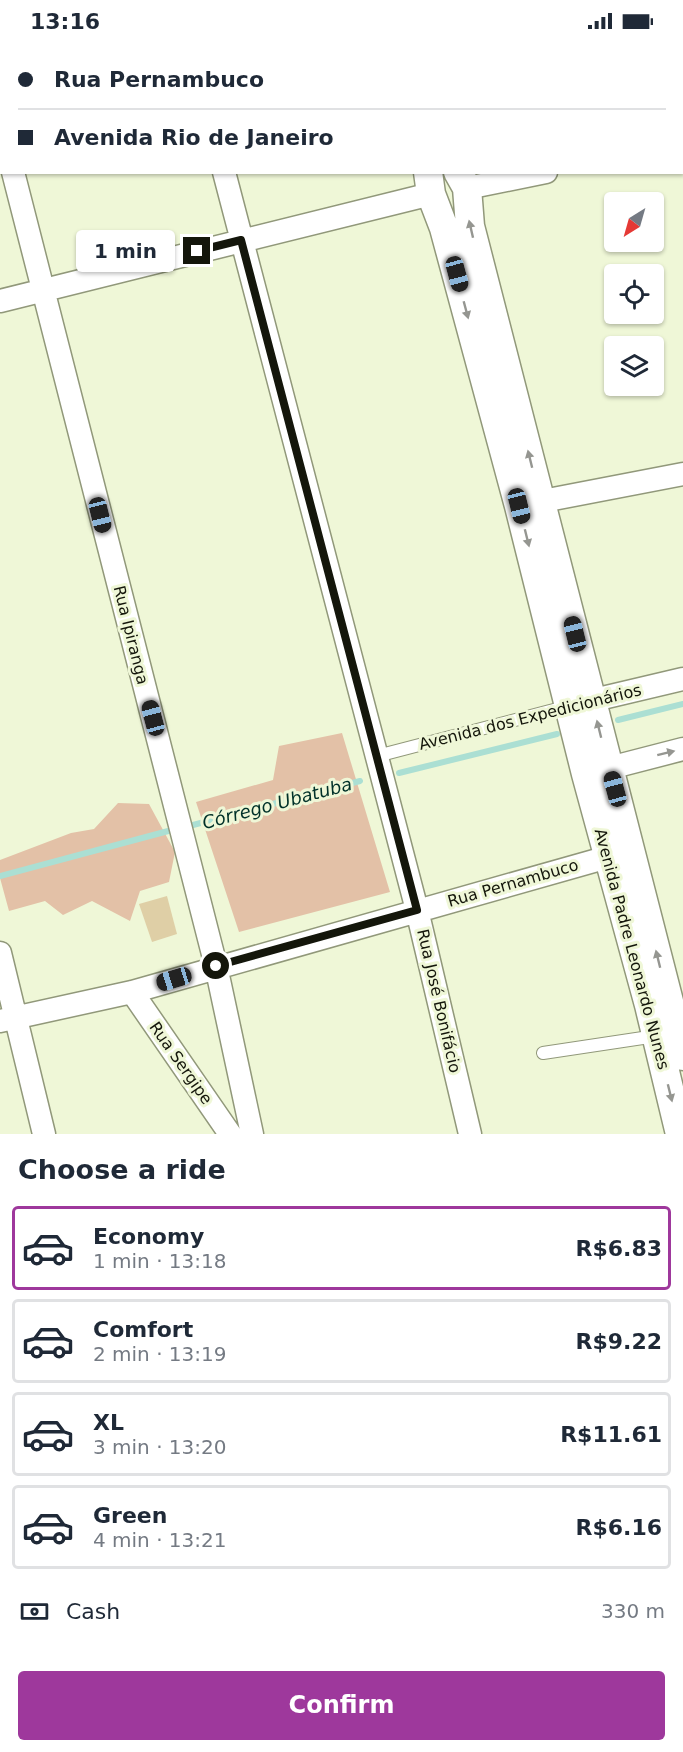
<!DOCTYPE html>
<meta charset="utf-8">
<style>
:root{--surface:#fff;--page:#f2f2f3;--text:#1f2937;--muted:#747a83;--line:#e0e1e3;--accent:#9e389c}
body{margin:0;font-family:"DejaVu Sans",sans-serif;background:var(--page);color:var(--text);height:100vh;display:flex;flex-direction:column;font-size:22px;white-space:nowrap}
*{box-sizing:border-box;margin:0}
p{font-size:20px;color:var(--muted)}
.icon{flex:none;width:33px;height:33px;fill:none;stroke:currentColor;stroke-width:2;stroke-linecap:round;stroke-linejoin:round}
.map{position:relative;height:1092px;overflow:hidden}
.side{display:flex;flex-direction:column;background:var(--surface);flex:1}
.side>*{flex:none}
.guide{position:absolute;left:0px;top:0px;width:684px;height:132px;box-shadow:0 2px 4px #0004;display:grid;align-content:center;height:132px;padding:0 18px;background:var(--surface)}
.needle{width:39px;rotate:217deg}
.fabs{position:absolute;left:604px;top:150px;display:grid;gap:12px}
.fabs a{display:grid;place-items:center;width:60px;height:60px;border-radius:6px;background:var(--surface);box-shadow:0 2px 4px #0004;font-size:30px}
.end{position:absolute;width:27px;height:27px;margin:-14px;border:8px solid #14160b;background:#fff;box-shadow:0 0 0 3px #fff}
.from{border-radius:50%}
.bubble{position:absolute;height:42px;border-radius:6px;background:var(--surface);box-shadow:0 2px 4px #0004;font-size:20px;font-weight:800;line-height:42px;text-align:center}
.car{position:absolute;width:18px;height:36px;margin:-18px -9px;border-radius:8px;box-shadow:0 0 4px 2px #0007;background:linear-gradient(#222 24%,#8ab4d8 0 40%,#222 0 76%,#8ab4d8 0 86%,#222 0)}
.guide b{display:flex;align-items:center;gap:21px;height:57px;font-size:22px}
.guide b+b{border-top:2px solid var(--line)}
.guide i{width:15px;height:15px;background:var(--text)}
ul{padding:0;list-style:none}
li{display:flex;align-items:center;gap:18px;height:84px;margin:0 12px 9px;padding:0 6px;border:3px solid var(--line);border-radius:6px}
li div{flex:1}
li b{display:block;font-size:22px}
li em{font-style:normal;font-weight:800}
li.current{border-color:var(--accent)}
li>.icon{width:54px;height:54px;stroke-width:1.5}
h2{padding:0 18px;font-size:27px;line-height:72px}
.pay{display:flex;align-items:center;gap:15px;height:66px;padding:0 18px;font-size:22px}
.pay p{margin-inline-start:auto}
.action{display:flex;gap:12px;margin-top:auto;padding:12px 18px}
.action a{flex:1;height:69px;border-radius:6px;background:var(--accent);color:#fff;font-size:24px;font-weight:800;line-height:69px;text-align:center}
.status{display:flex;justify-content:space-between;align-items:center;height:42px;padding:0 30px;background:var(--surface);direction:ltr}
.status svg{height:16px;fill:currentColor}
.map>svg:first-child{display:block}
</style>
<div class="status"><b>13:16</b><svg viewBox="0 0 49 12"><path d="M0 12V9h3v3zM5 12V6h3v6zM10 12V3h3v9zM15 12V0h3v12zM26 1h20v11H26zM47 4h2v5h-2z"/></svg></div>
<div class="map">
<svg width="683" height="1092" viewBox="0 0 683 1092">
<rect width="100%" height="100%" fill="#eff7d7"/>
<path fill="#e3c1a7" d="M342,691L390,850L239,890L196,760L273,738L279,704Z
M118,761L149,762L175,810L169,840L140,849L130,879L92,859L63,873L45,859L9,869L0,836V818L71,791L94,787Z"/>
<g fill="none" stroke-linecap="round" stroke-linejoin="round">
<path stroke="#abdfd3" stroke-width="6" d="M618,678L683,662
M399,731L557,692
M193,783L360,739
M0,834L172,788"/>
</g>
<path fill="#dfcfa6" d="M167,854L177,892L152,900L139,862Z"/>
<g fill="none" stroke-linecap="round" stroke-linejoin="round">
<defs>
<path id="service" d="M660,0V2
M377,714L569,664
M543,1011L656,994"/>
<path id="minor" d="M191,0V2
M0,79L2,85
M682,104H683
M13,130L216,924L252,1092
M224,130L417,868L470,1092
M467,146L546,130
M0,259L431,152
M527,462L683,432
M577,662L683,637
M594,730L683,707
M0,911L44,1092
M132,950L230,1092
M0,979L132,950L608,815L624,812"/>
<path id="tertiary" d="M397,0V2
M423,0V2
M428,130L431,152L444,186L519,464L586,732L649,963L680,1092
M458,130L467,146L470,184L683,1014"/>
</defs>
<use href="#service" stroke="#91987a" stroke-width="14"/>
<use href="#minor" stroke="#91987a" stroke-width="25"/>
<use href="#tertiary" stroke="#91987a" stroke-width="31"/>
<use href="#service" stroke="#fff" stroke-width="12"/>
<use href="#minor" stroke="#fff" stroke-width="22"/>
<use href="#tertiary" stroke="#fff" stroke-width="28"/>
</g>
<defs><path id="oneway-solid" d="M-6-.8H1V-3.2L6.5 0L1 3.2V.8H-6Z" transform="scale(1.5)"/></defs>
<g fill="#959691">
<use href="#oneway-solid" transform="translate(471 187) rotate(-103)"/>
<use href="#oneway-solid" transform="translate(466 268) rotate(75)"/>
<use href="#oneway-solid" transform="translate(530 417) rotate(-104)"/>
<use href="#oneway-solid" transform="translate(527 496) rotate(76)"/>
<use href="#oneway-solid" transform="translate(599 687) rotate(-104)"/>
<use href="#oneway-solid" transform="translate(666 711) rotate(-14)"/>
<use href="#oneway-solid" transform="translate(658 917) rotate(-104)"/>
<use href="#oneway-solid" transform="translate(670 1051) rotate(76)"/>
</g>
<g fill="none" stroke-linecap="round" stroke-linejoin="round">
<path stroke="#14160b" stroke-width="8" d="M197,209L241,198L417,868L216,924"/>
</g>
<g text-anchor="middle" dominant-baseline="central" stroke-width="6" stroke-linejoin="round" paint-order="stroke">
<g font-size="16" fill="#14160b" stroke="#eff7d7">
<text transform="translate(131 593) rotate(76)">Rua Ipiranga</text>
<text transform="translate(530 675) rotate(-14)">Avenida dos Expedicionários</text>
<text transform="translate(513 841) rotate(-16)">Rua Pernambuco</text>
<text transform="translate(632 907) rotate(75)">Avenida Padre Leonardo Nunes</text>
<text transform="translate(439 959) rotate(77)">Rua José Bonifácio</text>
<text transform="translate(181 1021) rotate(55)">Rua Sergipe</text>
</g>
<g font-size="18" font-style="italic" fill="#003129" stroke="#eff7d7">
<text transform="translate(277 761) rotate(-15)">Córrego Ubatuba</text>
</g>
</g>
</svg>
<div class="fabs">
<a><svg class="needle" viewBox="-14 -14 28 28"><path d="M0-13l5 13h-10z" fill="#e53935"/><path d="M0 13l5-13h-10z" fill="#747a83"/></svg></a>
<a><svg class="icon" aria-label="locate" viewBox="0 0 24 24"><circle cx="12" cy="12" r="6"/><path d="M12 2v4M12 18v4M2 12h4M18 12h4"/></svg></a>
<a><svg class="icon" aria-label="layers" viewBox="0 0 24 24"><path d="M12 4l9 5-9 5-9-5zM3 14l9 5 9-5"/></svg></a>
</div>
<i class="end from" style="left:216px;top:924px"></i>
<i class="end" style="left:197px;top:209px"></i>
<div class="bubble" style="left:76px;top:188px;width:99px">1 min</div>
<i class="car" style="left:457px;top:232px;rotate:165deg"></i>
<i class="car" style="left:519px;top:464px;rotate:166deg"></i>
<i class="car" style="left:100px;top:473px;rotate:166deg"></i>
<i class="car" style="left:575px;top:592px;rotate:346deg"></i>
<i class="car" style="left:153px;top:676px;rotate:345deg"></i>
<i class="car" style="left:615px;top:747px;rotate:345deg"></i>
<i class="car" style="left:174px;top:937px;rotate:253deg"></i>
<div class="guide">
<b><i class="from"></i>Rua Pernambuco</b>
<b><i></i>Avenida Rio de Janeiro</b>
</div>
</div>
<section class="side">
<h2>Choose a ride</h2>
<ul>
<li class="current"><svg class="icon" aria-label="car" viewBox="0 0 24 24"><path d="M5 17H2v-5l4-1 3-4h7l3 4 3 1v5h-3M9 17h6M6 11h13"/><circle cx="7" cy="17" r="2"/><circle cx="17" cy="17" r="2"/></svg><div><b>Economy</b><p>1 min · 13:18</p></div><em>R$6.83</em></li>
<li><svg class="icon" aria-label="car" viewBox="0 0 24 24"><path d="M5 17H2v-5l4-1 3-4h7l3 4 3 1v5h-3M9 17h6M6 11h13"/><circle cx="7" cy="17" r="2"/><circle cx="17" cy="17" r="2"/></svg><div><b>Comfort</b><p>2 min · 13:19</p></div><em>R$9.22</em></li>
<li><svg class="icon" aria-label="car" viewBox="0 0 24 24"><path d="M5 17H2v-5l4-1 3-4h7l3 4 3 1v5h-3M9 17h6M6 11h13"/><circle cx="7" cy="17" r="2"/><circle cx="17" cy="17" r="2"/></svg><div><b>XL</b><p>3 min · 13:20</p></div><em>R$11.61</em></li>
<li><svg class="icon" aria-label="car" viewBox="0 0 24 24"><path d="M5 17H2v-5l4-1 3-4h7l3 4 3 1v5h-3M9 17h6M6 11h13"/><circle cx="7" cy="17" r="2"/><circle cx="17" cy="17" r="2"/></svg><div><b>Green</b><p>4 min · 13:21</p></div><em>R$6.16</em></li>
</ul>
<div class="pay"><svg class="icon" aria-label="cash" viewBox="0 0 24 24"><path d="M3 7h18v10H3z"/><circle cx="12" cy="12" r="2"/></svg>Cash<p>330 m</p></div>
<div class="action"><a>Confirm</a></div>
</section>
